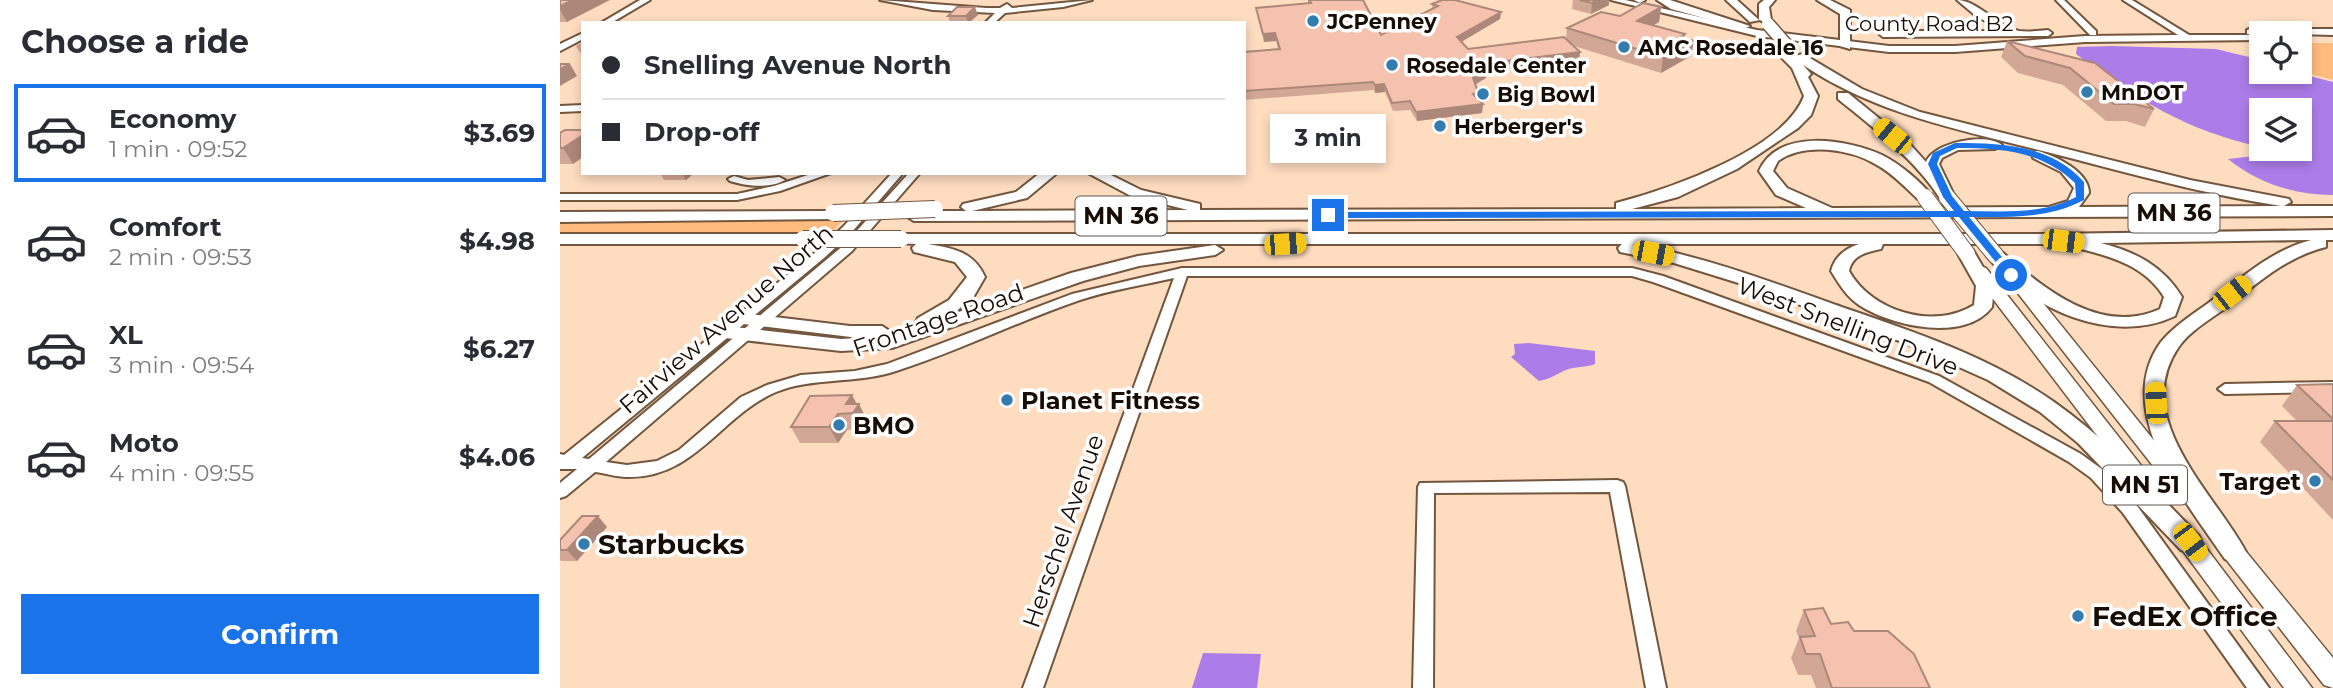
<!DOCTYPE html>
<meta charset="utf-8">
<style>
:root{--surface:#fff;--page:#f2f2f3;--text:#2b2b33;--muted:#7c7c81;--line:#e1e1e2;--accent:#1a73e8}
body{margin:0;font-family:Montserrat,sans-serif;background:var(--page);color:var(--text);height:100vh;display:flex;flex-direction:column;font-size:26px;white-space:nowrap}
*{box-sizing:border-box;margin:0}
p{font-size:23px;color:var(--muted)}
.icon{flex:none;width:38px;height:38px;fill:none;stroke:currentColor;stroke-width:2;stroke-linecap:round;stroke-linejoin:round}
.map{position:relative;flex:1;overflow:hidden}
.side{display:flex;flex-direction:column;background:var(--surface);width:560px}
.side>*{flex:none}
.banner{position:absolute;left:21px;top:21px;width:665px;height:154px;border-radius:0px;box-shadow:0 4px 10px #0003;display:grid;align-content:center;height:154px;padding:0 21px;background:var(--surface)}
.controls{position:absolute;left:1689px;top:21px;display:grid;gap:14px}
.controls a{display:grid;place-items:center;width:63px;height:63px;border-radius:0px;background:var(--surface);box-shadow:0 4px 10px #0003;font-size:35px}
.end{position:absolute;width:32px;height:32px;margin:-16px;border:9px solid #1a73e8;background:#fff;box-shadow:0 0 0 4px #fff}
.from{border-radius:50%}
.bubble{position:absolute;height:49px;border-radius:0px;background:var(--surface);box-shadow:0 4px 10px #0003;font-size:23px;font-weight:700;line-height:49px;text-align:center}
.car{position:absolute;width:21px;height:42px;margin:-21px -10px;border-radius:9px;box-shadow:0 0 5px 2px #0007;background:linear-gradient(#f5c518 24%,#345 0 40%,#f5c518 0 76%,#345 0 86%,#f5c518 0)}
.banner b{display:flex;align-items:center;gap:24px;height:66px;font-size:26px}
.banner b+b{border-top:2px solid var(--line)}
.banner i{width:18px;height:18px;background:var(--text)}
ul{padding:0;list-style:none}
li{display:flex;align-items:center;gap:21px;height:98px;margin:0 14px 10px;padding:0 7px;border:4px solid transparent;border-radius:0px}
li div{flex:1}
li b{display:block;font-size:26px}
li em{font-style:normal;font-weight:700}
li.selected{border-color:var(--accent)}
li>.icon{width:63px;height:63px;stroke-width:1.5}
h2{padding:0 21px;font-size:32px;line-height:84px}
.cta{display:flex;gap:14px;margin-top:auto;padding:14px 21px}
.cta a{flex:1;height:80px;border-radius:0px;background:var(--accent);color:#fff;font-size:28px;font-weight:700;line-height:80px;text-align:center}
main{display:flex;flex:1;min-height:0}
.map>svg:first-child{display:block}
</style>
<main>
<section class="side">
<h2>Choose a ride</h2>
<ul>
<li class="selected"><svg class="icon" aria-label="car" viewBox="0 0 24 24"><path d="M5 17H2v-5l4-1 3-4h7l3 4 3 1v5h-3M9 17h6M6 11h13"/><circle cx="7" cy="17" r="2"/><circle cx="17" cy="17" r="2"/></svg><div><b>Economy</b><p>1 min · 09:52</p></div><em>$3.69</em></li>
<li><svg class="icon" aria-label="car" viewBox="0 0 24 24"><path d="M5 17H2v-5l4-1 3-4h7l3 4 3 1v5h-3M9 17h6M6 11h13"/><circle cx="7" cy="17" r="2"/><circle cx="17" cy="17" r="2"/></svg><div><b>Comfort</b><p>2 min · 09:53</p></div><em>$4.98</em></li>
<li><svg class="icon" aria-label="car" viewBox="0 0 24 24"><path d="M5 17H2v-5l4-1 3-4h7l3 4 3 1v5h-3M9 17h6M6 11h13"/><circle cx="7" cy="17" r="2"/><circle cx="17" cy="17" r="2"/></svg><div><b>XL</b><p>3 min · 09:54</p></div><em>$6.27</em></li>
<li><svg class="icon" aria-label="car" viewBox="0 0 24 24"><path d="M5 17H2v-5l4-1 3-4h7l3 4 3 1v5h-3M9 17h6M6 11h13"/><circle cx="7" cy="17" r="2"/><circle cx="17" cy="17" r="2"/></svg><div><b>Moto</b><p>4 min · 09:55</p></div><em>$4.06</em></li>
</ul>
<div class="cta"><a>Confirm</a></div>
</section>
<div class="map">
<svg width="1773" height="688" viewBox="0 0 1773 688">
<rect width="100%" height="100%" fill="#fddcc0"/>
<path fill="#ffbb7e" d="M1740,43H1773V80L1740,71Z
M0,221H283L268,235L0,234Z"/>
<path fill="#ac7de9" d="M1552,46L1656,49L1701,60V72H1734L1773,82V195C1734,195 1698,183 1668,159L1712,154L1705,149H1740V110H1701V147C1627,131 1576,99 1516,54L1517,47Z
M969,343L1035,351V364C1025,368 1015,366 1006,370C996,374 991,379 979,381L951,357L955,354L954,344Z
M643,653L701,654L697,688H632Z"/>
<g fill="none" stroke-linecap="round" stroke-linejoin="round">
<defs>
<path id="minor" d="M80,0H90L51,23H41Z
M320,0L426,8H440L447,4L452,8L532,0L503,7L445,13L434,23H425L435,13L373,10Z
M1051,0H1065L1197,30L1329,46H1395L1525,36L1618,35L1563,0H1572L1629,35H1696L1687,34V30L1690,29H1773V35L1701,33V40L1525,42L1395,52H1329L1197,36Z
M1397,0C1417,0 1438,27 1459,31C1468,32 1479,31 1488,30L1492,33L1488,36L1323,37L1313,29L1317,27L1325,31H1444L1416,16Z
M1496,0H1504L1536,31V35H1530Z
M23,33V39L0,51V44Z
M23,105V111L0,112V106Z
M254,173H271L220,191L177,200H0V194H177L214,186Z
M332,173H343L291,233L264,258L22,458L29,459L284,245L349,173H360L292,251L46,462L67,465L97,461L119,450L181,397L207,385L241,375L295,371L327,364L512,294L622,268H1072L1103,276L1379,376L1521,454L1543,470L1575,503L1709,688H1687L1563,513L1531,478L1509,462L1369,382L1093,282L1072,276H627L483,688H463L614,278C583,285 550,290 520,300C458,321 399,351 336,371C297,384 252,377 216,392C160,416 135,479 66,477C56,477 45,473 35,472L6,496L0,498V483L17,469H0V454L4,455L256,252L283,227Z
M174,176L188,180L219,177L225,180C210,189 186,186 170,181L168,179Z
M1773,382V392L1665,394L1658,389L1665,384Z
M1057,480L1063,482L1065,486L1106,688H1086L1050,492L874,493L873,688H853L858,487L860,483Z"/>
<path id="major" d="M1420,266L1426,268L1594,482L1597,487L1594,492L1587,495L1580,492L1414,274L1412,271Z
M1452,270L1458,272L1629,484L1632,489L1629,494L1622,497L1615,494L1446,278L1444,275Z
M1623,525L1631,528L1752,688H1724L1615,540L1612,534L1615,528Z
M1666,534L1674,537L1773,658V688L1764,685L1658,549L1655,543L1658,537Z"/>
<path id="highway" d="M1074,0H1085L1080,3Z
M1097,0H1110L1190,26L1184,29L1111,9Z
M1166,0H1177L1199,20V4L1204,0H1215L1209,7L1211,20L1205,23L1200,20L1190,22Z
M1257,0H1270L1290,10V49L1280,46V14Z
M1215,41L1234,56L1243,54L1302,89L1360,112L1630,180L1729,199L1731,202L1724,206H1773V216L354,221L346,216L354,211H406L401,207L403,204L456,192L480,173H497L467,198L412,211L628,210L571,196L528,173H547L581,190L640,204V210L1056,209V203C1109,189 1224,150 1244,96L1232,68L1209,45ZM1243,65C1318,115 1401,130 1487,152C1565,172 1642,194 1721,206L1519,207L1529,193C1529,172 1496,156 1478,151L1473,152V158L1501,172L1514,188L1508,201L1489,207L1272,208L1227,188L1213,171L1218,161C1244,142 1291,149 1317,165C1333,174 1346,188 1359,200H1371L1373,197C1360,181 1340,164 1322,155C1286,139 1218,128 1199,171L1216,195L1246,208L1072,209L1118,197L1177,169L1238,128L1251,115L1258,96L1248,77L1251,74Z
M1278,93H1288L1347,141L1366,162C1374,142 1427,132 1442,145L1435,149L1398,150L1382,158L1379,164L1395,197L1393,200H1381C1357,161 1315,129 1278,99Z
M270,211L276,213V219L0,222V212Z
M1773,230V240H1766V247C1726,257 1699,282 1667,307C1651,319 1629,331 1618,348C1570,419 1656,495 1686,552L1683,559L1674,562L1665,559C1627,504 1551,410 1601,342C1616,324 1637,312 1655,298C1685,275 1713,250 1751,240L1541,243C1576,252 1603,266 1622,297L1615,316C1552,346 1468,309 1427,256L1436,251L1442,252C1484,289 1541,336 1600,309L1604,297C1586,267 1553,257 1521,249L1520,244H1323L1321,249C1307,252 1292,255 1289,271C1312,312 1374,330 1414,305L1416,286L1398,254L1407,249L1413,250L1434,286L1432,307C1405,343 1331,326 1299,305C1286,296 1279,284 1271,271C1275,256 1285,249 1299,244H1072C1143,256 1209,281 1276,305C1351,331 1429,356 1494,402C1548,440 1593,489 1639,536L1642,543L1639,550L1630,553L1621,550L1518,443L1480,412L1428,380L1345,343L1185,285L1114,263L1060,252L1058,248L1062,244H368C393,248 414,252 425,277L414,296L393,314L511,273L578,256L655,245L663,250L655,255L579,266L523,281L332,348L281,351L165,338L156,332L165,326L281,339L299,338L175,323L173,319L182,313L290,326H322L331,332L329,336L359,326L356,322L358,318L389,300L407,277L395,262L354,252L352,248L356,244L335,243L333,239L341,234H1485Z
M0,234H243L251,239L243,244H0Z"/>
</defs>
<use href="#minor" stroke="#72563d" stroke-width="4"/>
<use href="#major" stroke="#72563d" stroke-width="3"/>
<use href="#highway" stroke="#72563d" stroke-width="4"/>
<use href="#minor" fill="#fff" fill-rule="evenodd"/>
<use href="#major" fill="#fff" fill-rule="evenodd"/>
<use href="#highway" fill="#fff" fill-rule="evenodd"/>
<defs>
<path id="highway-bridge-far1" d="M1208,24L1229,48"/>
<path id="highway-bridge" d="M1365,197L1407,254
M1387,197L1436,256
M273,213L375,209
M243,239H341"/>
</defs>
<use href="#highway-bridge-far1" stroke="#72563d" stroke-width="15" stroke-linecap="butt"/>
<use href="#highway-bridge" stroke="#72563d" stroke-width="18" stroke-linecap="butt"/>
<use href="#highway-bridge-far1" stroke="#fff" stroke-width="12"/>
<use href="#highway-bridge" stroke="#fff" stroke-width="16"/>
</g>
<path fill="#d3a796" d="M0,0L7,22H0Z
M748,0H803L821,35L872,9V4L941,12L940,19L901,42L908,49L1006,38L1007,28L1101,7L1099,22L1093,25L1125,34V38L1131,56L1101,73L1014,46L1020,52L1019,60L926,72V78L915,85L918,92V99L923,104L922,113L857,121L850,110L833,111L825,92L815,93L814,90L684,100V52L718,49L716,41L704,42L696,8L748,3Z
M1013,0H1049V5L1031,14L1012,9Z
M418,15L409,23H390L388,16Z
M1447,41L1535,63L1594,109L1585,127L1566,121H1546L1503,85L1458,73L1441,57Z
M23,42V57L16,46Z
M0,133L13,164H0Z
M100,173H134L126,180H104Z
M1773,384V520L1700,442L1715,421H1737L1722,406L1737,385Z
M297,404L307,420L301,429L287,430L278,443H240L231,427Z
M47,527L17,561H1L0,560V540Z
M1244,610L1271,624L1294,631L1370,688H1256L1251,675H1238L1231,658L1239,638L1236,631Z"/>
<path fill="#ac887a" d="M13,0H50L7,22L0,10V6Z
M1038,0H1049V5L1031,14L1032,3Z
M415,7L418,15L408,23L406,16Z
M1101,7L1099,22L1075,36L1077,21Z
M941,12L940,19L896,45L897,37Z
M715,33L716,41L704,42L703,34Z
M1125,34L1124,46L1134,41L1131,56L1101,73L1103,57L1121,37Z
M1020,52L1019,60L926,72V78L912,86L913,78L922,64Z
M10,64L17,76L0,86V69Z
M824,84L825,92L815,93V85Z
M923,104L922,113L857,121L856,112Z
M23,135V157L13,164L3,148Z
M122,173H134L126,180Z
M292,395L298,406L299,404L307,420L301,429L293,413L286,404Z
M278,414L287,430L278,443L269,427Z
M38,516L47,527L17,561L7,550Z"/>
<path fill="#f5c2af" stroke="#ac887a" stroke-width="2" d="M0,0H13L0,6Z
M749,0H803L821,35L878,6L872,4L882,0H895L941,12L897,37L908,49L1004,37L1020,52L922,64L926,69L913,78L918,92L913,94L923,104L856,112L850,101L832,103L824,84L815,85L813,82L684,91V52L720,49L715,33L703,34L696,8L751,3Z
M1020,0H1038L1032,3Z
M1083,3L1101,7L1077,21L1125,34L1121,37L1134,41L1103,57L1007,28L1041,12L1060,16Z
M397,7H415L406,16H388Z
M1447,41L1535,63L1594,109L1574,104H1554L1510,68L1465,56Z
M0,64H10L0,69Z
M5,130H23V135L3,148H0V133Z
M1773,384V419L1737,385Z
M292,395L286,404H299L293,413L278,414L269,427H231L250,396Z
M1715,421H1773V480Z
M22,516H38L7,550H0V540Z
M1263,608L1271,624L1288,622L1294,631H1328L1354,654L1370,688H1272L1260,654H1246L1240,637L1255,636L1244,610Z"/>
<path fill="#1a73e8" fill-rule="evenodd" d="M1395,143C1441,143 1492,145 1524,182V200C1488,219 1449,217 1409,217L1455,273V277H1448L1399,217L768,218L763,215L768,212L1394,211L1383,197L1368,164L1373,153ZM1397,148C1440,148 1482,151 1515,183L1516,197C1482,215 1442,211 1404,211L1392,196L1377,164L1380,156Z"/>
<g fill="#327caf" stroke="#fff" stroke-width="2.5">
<circle cx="753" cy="21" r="7"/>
<circle cx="1064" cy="47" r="7"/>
<circle cx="832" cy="65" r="7"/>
<circle cx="1527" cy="92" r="7"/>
<circle cx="923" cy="94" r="7"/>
<circle cx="880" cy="126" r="7"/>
<circle cx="447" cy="400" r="7"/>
<circle cx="279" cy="425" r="7"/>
<circle cx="1755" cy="481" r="7"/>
<circle cx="24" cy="544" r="7"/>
<circle cx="1518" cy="616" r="7"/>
</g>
<g text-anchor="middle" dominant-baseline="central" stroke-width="7" stroke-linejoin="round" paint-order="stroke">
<g font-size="21" font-weight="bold" fill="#180d04" stroke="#fff" text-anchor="start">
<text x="767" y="21">JCPenney</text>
<text x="1078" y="47">AMC Rosedale 16</text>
<text x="846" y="65">Rosedale Center</text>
<text x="1541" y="92">MnDOT</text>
<text x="937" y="94">Big Bowl</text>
<text x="894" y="126">Herberger's</text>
</g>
<g font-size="21" fill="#180d04" stroke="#fff">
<text x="1369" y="23">County Road B2</text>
</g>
<g fill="#fff" stroke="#5d564f" stroke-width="2">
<rect x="1568.5" y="193.5" width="91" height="39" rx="5"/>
<rect x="515.5" y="196.5" width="91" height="39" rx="5"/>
<rect x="1543" y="465.5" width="84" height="39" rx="5"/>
</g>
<g font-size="23" font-weight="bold" fill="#180d04">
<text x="1614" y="213">MN 36</text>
<text x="561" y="216">MN 36</text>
<text x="1585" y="485">MN 51</text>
</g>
<g font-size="24" fill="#180d04" stroke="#fff">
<text transform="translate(166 319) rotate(-41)">Fairview Avenue North</text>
<text transform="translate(378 320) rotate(-19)">Frontage Road</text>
<text transform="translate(1288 326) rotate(21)">West Snelling Drive</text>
<text transform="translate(503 531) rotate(-71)">Herschel Avenue</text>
</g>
<g font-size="24" font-weight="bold" fill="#180d04" stroke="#fff" text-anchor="start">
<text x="461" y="400">Planet Fitness</text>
<text x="293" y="425">BMO</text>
<text x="1741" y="481" text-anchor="end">Target</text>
</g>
<g font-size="28" font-weight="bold" fill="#180d04" stroke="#fff" text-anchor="start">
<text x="38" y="544">Starbucks</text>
<text x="1532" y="616">FedEx Office</text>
</g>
</g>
</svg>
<div class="controls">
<a><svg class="icon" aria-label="locate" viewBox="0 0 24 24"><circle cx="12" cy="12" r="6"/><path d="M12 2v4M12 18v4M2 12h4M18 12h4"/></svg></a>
<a><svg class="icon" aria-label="layers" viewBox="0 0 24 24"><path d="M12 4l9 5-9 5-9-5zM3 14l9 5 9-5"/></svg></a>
</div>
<i class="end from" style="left:1451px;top:275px"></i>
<i class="end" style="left:768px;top:215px"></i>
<div class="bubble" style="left:710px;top:114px;width:116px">3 min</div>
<i class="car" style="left:1332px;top:136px;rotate:309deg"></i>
<i class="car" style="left:1503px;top:241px;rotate:97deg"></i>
<i class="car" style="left:725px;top:244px;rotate:86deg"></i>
<i class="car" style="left:1093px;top:253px;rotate:101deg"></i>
<i class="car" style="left:1672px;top:293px;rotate:52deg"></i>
<i class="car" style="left:1596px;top:403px;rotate:357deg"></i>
<i class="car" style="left:1630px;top:542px;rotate:143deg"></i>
<div class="banner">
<b><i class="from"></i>Snelling Avenue North</b>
<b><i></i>Drop-off</b>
</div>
</div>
</main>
